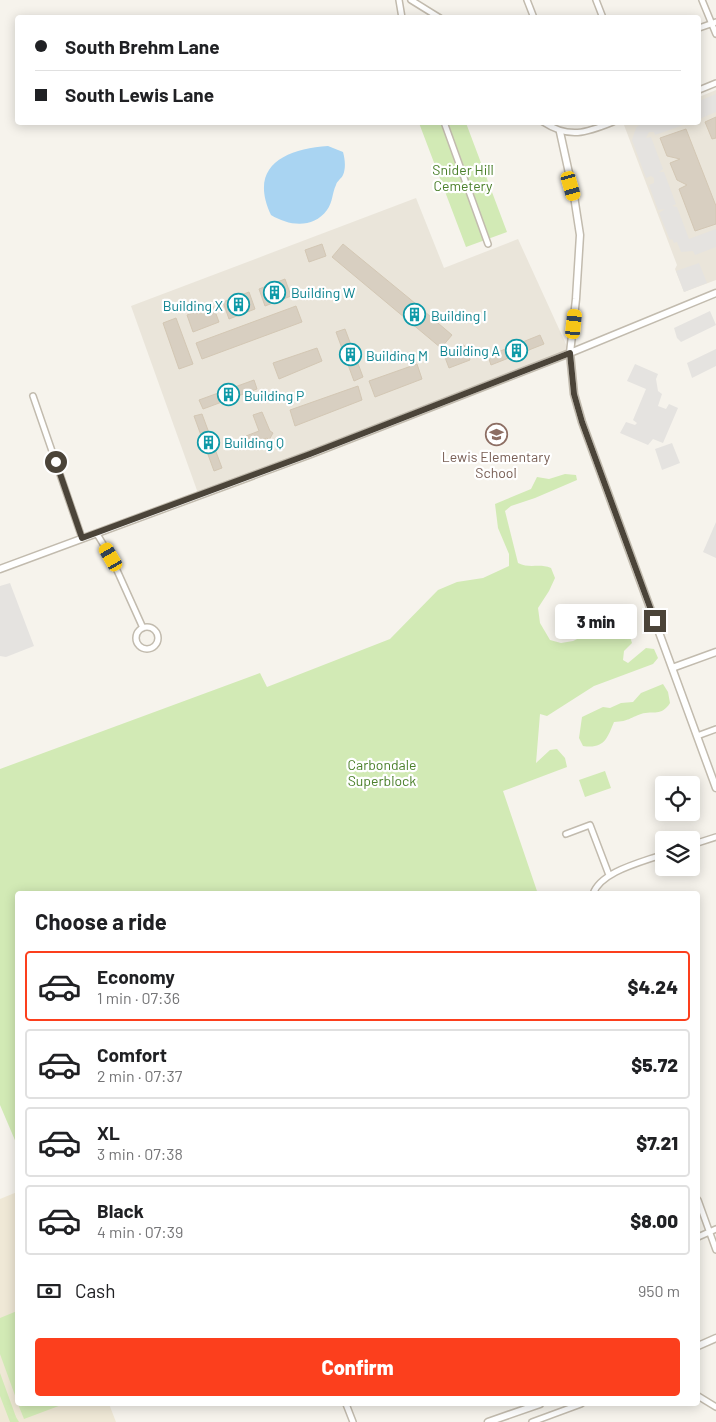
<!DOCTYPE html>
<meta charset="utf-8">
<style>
:root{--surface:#fff;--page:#f2f2f2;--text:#202124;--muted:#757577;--line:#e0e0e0;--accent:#fc3f1d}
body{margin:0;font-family:Barlow,sans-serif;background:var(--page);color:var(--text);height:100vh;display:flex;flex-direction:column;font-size:19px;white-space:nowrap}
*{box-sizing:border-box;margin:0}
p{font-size:16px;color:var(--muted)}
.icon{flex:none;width:28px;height:28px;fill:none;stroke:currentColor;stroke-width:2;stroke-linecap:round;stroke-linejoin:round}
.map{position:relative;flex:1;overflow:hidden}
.side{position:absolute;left:15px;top:891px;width:685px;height:515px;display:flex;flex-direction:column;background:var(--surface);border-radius:5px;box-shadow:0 2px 12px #0003}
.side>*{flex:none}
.top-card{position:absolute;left:15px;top:15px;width:686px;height:110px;border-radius:5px;box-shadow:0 2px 12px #0003;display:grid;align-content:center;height:110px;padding:0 20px;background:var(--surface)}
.controls{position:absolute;left:655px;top:776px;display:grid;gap:10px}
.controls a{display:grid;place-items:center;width:45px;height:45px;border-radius:5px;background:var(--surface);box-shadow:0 2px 12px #0003;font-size:25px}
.end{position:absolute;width:22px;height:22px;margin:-11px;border:6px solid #4b4439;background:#fff;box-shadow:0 0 0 2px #fff}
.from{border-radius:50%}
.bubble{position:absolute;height:35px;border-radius:5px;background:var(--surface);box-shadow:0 2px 12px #0003;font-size:16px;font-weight:800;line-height:35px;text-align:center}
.car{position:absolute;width:15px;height:30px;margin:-15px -8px;border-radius:6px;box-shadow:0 0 4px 1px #0007;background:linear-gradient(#f5c518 24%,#345 0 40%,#f5c518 0 76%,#345 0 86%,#f5c518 0)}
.top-card b{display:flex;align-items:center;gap:18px;height:48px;font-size:19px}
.top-card b+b{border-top:1px solid var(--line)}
.top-card i{width:12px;height:12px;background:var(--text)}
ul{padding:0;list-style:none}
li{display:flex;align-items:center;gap:15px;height:70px;margin:0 10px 8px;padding:0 10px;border:2px solid var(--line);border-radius:5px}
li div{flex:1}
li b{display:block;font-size:19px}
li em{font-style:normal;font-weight:800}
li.active{border-color:var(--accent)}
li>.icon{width:45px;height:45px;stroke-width:1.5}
h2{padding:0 20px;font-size:22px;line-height:60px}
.pay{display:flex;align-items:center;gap:12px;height:55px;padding:0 20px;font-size:19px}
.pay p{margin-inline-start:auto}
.action{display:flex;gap:10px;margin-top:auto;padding:10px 20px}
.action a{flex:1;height:58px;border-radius:5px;background:var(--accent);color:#fff;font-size:20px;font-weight:800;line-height:58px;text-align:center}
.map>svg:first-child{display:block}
</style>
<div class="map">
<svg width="716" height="1422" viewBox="0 0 716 1422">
<rect width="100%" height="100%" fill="#f6f3ec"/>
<path fill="#eae5da" d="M716,90V280L684,292L675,269L677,265L624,125L631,122H699V97Z
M416,198L444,268L518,239L570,353L199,496L131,306Z"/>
<path fill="#efe8d6" d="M17,1192L18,1404H109L116,1422H0V1199Z"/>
<path fill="#d2eab5" d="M419,123H466L507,232L466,247Z
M565,474L576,475L577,480L535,498L511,506L505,511L518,563C530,569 539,563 551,568L555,578L549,591L538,608L540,623L550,640L561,643L573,641L594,631L609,626L623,618H633L630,637L632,643L624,651L623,660L628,663L646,648L654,649L658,658L653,664L594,686L547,716L540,714L536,763L550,750L557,749L565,758L567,767L503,791L538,894H18L17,1145L0,1105V769L260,673L267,687L390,639L438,590L457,582L483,578L509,566V554L498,528L495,504L531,489L537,477L549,479Z
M663,684L668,692L670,703C661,717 654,710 641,714C629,718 630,721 614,722C607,739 604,749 583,746L579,738L582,717L603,707L610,708L621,703L633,702L641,693Z
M605,771L611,788L585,797L579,780Z
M17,1311H18L17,1401L0,1354V1318Z
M0,1373L16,1417L19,1422H10L0,1396Z
M18,1404H64L24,1419Z"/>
<path fill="#e5e3e0" d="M716,94V112L699,119V101Z
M641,123H689L655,135L654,132H649L646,138L651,137L663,169L659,172H664L676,204L672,206L677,207L689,239L716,229V247L695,255L693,251L681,252L677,242L674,243L672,239L670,240L659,213L665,209L658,210L649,185L654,183V178L651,176L646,178L632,140L636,128Z
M699,263L707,283L684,292L676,271Z
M710,311L716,325L681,342L677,338L674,328Z
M716,349V366L692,378L687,363Z
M635,364L658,374L656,379L658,391L662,394L658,406L666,409L669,404L678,408L663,443L653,439L648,445L620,433L626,422L635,425L637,423L633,420L646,389L627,381Z
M672,443L680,463L662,470L655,449Z
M716,522V558L703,552Z
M10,583L34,646L6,657L0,656V586Z"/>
<path fill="#a9d4f2" d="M328,146L343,152C345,159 346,168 343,175C341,179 337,181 336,185C332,193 333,202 327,210C313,229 289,226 271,215C248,166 285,149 328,146Z"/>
<path fill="#d8cfc1" stroke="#d3c7b4" d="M716,117V138L712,139L705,122Z
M686,129L716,206V224L695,231L679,189L687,185L677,180L670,163L680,159L667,156L660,138Z
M322,244L326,256L309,262L305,250Z
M343,244L410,299L452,335L441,348L332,257Z
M285,279L291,296L265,306L259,289Z
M249,292L255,309L229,319L223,302Z
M213,306L219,322L193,332L187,315Z
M296,306L302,322L202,359L196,343Z
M176,318L193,364L179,369L163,323Z
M345,329L363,377L354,381L336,332Z
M540,335L544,344L491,365L488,356Z
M464,345L470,360L449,368L443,352Z
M317,348L322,361L279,379L273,363Z
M417,364L422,379L375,397L369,381Z
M254,380L257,389L203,409L199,400Z
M358,386L362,400L295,426L290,410Z
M262,412L270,431L273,433L269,440L267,438L249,445L246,436L259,431L253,415Z
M202,414L222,468L214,471L194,416Z"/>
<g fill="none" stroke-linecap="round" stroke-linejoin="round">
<defs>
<path id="minor" d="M399,0L402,18
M411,0L440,18
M527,0L534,18
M596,0L603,18
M702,0L716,34
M699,28L716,22
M699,90L716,83
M444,122L488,244
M543,122C569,139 586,133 613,122
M33,396L82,538
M97,534L111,557L143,628
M136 638a11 11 0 1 1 22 0a11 11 0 1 1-22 0Z
M697,736L716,729
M566,834L590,825L609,875
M691,845L716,837
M593,894C601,871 643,862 664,854
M698,1200L716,1250
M698,1237L716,1229
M698,1396L716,1407
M346,1404L353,1422
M532,1422L581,1404"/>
<path id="tertiary" d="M560,132L574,196L580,235L576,299L570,353L574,394L582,422L716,788
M0,569L311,454L570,353L716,293
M672,668L716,652
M698,1346L716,1338
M488,1422L540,1404"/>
</defs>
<use href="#minor" stroke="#c2bbae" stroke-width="8"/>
<use href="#tertiary" stroke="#c2bbae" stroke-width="9"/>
<use href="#minor" stroke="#fff" stroke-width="5"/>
<use href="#tertiary" stroke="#fff" stroke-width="6"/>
</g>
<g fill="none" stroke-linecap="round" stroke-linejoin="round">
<path stroke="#4b4439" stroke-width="6" d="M56,462L82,538L310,454L570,353L574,394L582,422L655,621"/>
</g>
<defs>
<symbol id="building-ring" viewBox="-11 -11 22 22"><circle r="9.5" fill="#fff" stroke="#0f9aa8" stroke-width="1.5"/><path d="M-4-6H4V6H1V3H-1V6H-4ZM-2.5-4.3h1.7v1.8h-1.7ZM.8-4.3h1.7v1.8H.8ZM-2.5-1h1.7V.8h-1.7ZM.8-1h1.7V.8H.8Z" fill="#0f9aa8"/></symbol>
<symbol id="school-ring" viewBox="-11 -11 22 22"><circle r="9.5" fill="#fff" stroke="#8d6e63" stroke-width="1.5"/><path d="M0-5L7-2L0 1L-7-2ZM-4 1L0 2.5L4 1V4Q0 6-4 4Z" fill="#8d6e63"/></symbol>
</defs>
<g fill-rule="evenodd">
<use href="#building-ring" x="262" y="280" width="25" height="25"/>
<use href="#building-ring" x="226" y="292" width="25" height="25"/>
<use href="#building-ring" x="402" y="302" width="25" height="25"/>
<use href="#building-ring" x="504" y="338" width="25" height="25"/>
<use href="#building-ring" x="338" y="342" width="25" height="25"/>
<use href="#building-ring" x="216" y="382" width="25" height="25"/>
<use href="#school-ring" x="484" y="422" width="25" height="25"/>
<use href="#building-ring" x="196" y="430" width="25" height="25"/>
</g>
<g text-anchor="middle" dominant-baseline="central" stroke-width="4.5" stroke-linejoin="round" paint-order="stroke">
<g font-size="14" fill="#4a7f2a" stroke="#fff">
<text x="463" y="169">Snider Hill<tspan x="463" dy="16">Cemetery</tspan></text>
<text x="382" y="764">Carbondale<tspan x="382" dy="16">Superblock</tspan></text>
</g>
<g font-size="14" fill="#0d838f" stroke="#fff" text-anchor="start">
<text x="291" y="292">Building W</text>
<text x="223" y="305" text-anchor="end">Building X</text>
<text x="431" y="315">Building I</text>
<text x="500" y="350" text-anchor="end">Building A</text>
<text x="366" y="355">Building M</text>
<text x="244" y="395">Building P</text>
<text x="224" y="442">Building Q</text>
</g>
<g font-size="14" fill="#785e54" stroke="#fff">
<text x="496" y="456">Lewis Elementary<tspan x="496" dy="16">School</tspan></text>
</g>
</g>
</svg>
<div class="controls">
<a><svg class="icon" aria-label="locate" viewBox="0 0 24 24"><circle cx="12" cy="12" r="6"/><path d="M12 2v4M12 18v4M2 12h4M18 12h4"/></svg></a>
<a><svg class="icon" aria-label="layers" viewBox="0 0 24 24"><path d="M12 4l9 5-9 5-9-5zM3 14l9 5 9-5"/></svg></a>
</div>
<i class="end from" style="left:56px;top:462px"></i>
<i class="end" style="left:655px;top:621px"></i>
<div class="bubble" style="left:555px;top:604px;width:82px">3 min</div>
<i class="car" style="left:571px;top:186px;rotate:164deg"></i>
<i class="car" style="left:574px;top:324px;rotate:6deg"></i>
<i class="car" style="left:111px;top:557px;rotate:330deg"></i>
<div class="top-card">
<b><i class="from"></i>South Brehm Lane</b>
<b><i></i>South Lewis Lane</b>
</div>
<section class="side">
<h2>Choose a ride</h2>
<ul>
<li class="active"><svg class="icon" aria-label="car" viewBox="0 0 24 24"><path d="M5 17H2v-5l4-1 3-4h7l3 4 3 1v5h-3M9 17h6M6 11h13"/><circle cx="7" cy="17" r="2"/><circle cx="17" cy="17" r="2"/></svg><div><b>Economy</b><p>1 min · 07:36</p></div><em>$4.24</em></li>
<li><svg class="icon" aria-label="car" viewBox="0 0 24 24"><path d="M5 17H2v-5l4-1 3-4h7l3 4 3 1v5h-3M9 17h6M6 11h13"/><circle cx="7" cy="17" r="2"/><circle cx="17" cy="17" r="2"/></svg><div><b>Comfort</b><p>2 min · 07:37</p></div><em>$5.72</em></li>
<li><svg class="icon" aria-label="car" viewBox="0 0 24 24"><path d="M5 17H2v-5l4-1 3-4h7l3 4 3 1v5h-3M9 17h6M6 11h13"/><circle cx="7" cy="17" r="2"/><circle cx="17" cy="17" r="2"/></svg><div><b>XL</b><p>3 min · 07:38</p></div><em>$7.21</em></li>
<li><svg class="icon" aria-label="car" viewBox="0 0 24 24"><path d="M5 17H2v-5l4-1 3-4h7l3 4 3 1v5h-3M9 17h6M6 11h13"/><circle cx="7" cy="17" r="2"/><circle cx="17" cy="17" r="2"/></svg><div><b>Black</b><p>4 min · 07:39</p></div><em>$8.00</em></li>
</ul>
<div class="pay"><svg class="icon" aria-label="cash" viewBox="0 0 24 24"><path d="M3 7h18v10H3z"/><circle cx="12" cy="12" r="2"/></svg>Cash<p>950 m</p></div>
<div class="action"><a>Confirm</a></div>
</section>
</div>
